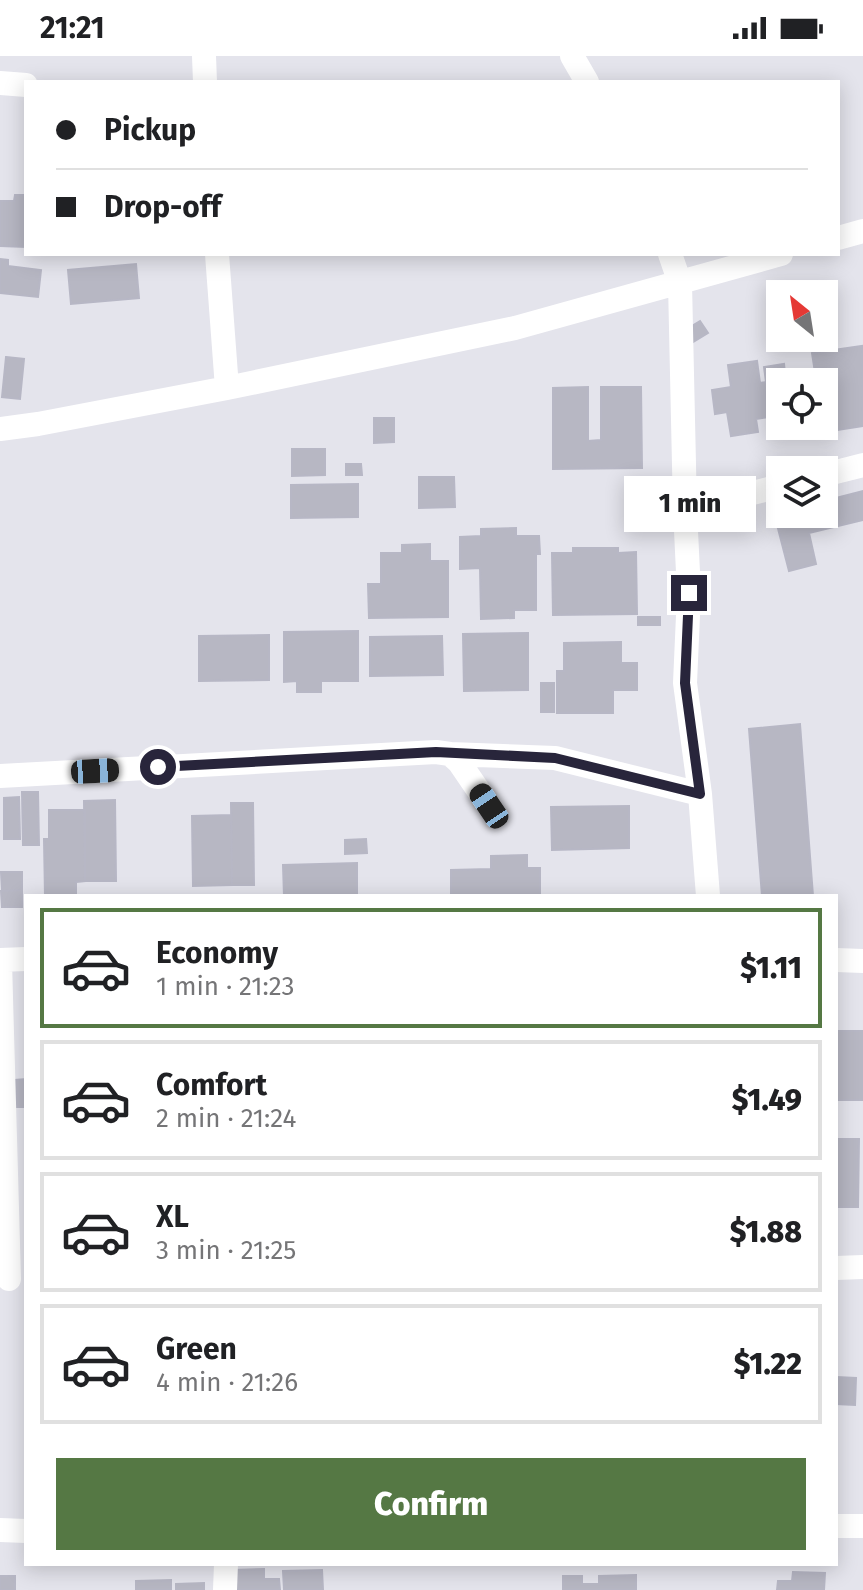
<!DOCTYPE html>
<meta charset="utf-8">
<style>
:root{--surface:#fff;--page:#f6f6f6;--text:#202124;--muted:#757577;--line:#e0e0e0;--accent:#557844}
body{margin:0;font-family:"Fira Sans",sans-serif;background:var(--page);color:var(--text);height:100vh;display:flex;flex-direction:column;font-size:30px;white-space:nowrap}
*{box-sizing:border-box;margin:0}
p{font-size:26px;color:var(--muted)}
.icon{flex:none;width:44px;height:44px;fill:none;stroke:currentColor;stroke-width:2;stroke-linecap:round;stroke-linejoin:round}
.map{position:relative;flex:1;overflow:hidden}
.drawer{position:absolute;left:24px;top:838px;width:814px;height:672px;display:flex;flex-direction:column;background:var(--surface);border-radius:0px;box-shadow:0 4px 20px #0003}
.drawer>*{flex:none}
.top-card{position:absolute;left:24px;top:24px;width:816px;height:176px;border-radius:0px;box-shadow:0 4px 20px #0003;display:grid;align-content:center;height:176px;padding:0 32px;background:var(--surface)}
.needle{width:52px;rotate:330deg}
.tools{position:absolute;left:766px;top:224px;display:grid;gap:16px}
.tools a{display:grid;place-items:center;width:72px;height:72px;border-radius:0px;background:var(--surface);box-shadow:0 4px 20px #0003;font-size:40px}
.end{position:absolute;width:36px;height:36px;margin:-18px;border:10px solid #28253b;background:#fff;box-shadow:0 0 0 4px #fff}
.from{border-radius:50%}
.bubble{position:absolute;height:56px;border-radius:0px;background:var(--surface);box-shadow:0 4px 20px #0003;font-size:26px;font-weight:800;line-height:56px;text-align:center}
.car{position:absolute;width:24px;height:48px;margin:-24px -12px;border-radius:10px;box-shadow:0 0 6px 2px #0007;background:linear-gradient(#222 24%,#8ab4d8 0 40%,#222 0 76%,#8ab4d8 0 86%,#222 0)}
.top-card b{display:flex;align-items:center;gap:28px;height:76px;font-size:30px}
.top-card b+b{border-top:2px solid var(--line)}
.top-card i{width:20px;height:20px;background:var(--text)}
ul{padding:14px 0 0;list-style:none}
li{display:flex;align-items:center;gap:24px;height:120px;margin:0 16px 12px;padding:0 16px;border:4px solid var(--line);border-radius:0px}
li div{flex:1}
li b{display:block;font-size:30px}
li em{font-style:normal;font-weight:800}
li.on{border-color:var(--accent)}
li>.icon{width:72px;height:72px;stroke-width:1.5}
.button{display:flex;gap:16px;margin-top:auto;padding:16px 32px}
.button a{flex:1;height:92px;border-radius:0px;background:var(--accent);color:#fff;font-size:32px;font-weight:800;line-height:92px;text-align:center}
.status{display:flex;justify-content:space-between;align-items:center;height:56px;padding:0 40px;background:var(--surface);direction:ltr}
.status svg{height:22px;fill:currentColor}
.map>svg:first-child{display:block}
</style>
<div class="status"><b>21:21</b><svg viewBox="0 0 49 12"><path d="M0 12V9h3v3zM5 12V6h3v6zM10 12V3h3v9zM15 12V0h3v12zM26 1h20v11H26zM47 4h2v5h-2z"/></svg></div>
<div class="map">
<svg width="863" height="1534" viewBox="0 0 863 1534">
<rect width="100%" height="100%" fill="#e4e4ec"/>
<path fill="#b7b7c3" stroke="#b7b7c5" stroke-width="2" d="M15,139H26V191L0,190V145H14Z
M0,203L8,204V210L41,214L38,241L0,237Z
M136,208L139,242L71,248L68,214Z
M700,265L708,277L690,288L682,276Z
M862,290L863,370L824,376V326H813L812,323H816L812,297Z
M6,301L24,303L20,343L2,341Z
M757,305L760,327L766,326L764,311L784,308L786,325L795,323V326H780V370H802L771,375L769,361L756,363L758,376L731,380L727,356L715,358L712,334L731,331L728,309Z
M588,331V385L601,384V331H641L642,412L553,413V332Z
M374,362H394V386L374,387Z
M292,393H325V419L292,420Z
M346,408H361L362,419H346Z
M419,421H454L455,451L419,452Z
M358,428V461L291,462V429Z
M863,435V464L809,477L816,508L789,515L774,457L824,458V445Z
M516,472V480H539L540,498H536V554H514V562L481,563L480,512L460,513V481L481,480V473Z
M430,488V505H448V561L369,562L368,528H381V497H402V489Z
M573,492H618V497L636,496L637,558L553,559L552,497H573Z
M638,561H660V569H638Z
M358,575V625H321V636H297V625L284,626V576Z
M528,577V634L464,635L463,578Z
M269,579V624L199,625V580Z
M442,580L443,619L370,620V581Z
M621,586V607H637V634H613V657H557V615H564V587Z
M541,627H554V656H541Z
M800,668L813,840H762L749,673Z
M22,736H38L39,789H23Z
M19,741L20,783H4V742Z
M115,744L116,825H85L84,745Z
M231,747H253L254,829H232Z
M629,750V792L552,794L551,751Z
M49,754H85V825L76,826V840H45L44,783H49Z
M231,759L232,829L193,830L192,760Z
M366,783L367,797L345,798V784Z
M527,799V812H540V840H451V814L491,813V800Z
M357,807V840H284L283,809Z
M1,816H22V834L2,835Z
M22,834V851H2L1,835Z
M836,975H863V1044H836Z
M26,1023V1051H16L15,1024Z
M836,1083H859L858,1151H836Z
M836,1321L856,1322L855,1349L836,1348Z
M264,1513V1523H279L280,1534H232V1514Z
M322,1514L323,1534H284L283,1515Z
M793,1516L825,1517L824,1534H777L778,1525H792Z
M636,1519V1534H563V1520H582V1528H599V1520Z
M0,1520H15V1534H0Z
M171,1524V1534H136V1525Z
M204,1527V1534H176V1528Z"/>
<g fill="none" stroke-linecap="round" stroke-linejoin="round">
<path stroke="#fff" stroke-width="24" d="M204,0L205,26
M572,0L587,26
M0,27L26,29
M838,182L863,175
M217,198L227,332
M670,198L680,227L685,454L780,430
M0,373L38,368L227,332L515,272L781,198
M824,419L863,409
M685,454L689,537L685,627L700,738L708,840
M450,698L555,702L700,738
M0,720L436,696L450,698L459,706L489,750
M0,904L26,903
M836,904L863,905
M0,906L9,1223
M836,1212L863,1211
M836,1470H863
M0,1474L26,1475
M225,1534L226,1508"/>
</g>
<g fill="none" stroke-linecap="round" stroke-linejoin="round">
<path stroke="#28253b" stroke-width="10" d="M158,711L436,696L555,702L700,738L685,627L689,537"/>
</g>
</svg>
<div class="tools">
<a><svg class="needle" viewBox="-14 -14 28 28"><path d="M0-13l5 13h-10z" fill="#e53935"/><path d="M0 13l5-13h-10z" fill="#757577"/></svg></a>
<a><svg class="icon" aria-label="locate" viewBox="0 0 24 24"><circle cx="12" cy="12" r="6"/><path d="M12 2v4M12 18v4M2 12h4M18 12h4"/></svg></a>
<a><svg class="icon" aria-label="layers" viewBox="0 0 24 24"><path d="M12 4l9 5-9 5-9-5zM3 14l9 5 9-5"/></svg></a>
</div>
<i class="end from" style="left:158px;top:711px"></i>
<i class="end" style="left:689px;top:537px"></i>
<div class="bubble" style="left:624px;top:420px;width:132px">1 min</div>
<i class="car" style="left:95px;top:715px;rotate:87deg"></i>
<i class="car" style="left:489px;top:750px;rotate:326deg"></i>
<div class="top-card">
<b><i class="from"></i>Pickup</b>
<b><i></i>Drop-off</b>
</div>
<section class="drawer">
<ul>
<li class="on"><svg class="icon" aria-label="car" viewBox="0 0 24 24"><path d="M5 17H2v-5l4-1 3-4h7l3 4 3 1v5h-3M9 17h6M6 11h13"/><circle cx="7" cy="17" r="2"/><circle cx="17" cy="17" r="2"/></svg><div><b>Economy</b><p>1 min · 21:23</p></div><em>$1.11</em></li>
<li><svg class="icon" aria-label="car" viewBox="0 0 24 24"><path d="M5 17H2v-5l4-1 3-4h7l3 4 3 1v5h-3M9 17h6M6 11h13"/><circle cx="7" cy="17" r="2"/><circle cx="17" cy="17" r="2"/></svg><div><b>Comfort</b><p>2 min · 21:24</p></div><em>$1.49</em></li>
<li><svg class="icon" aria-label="car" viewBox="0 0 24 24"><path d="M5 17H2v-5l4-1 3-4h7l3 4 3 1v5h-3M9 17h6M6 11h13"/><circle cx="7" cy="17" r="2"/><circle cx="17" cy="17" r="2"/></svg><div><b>XL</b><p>3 min · 21:25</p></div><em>$1.88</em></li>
<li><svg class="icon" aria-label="car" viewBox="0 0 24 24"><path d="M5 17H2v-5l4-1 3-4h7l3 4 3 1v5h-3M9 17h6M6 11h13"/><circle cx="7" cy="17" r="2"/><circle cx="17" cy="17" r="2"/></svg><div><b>Green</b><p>4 min · 21:26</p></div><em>$1.22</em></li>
</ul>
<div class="button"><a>Confirm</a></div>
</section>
</div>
